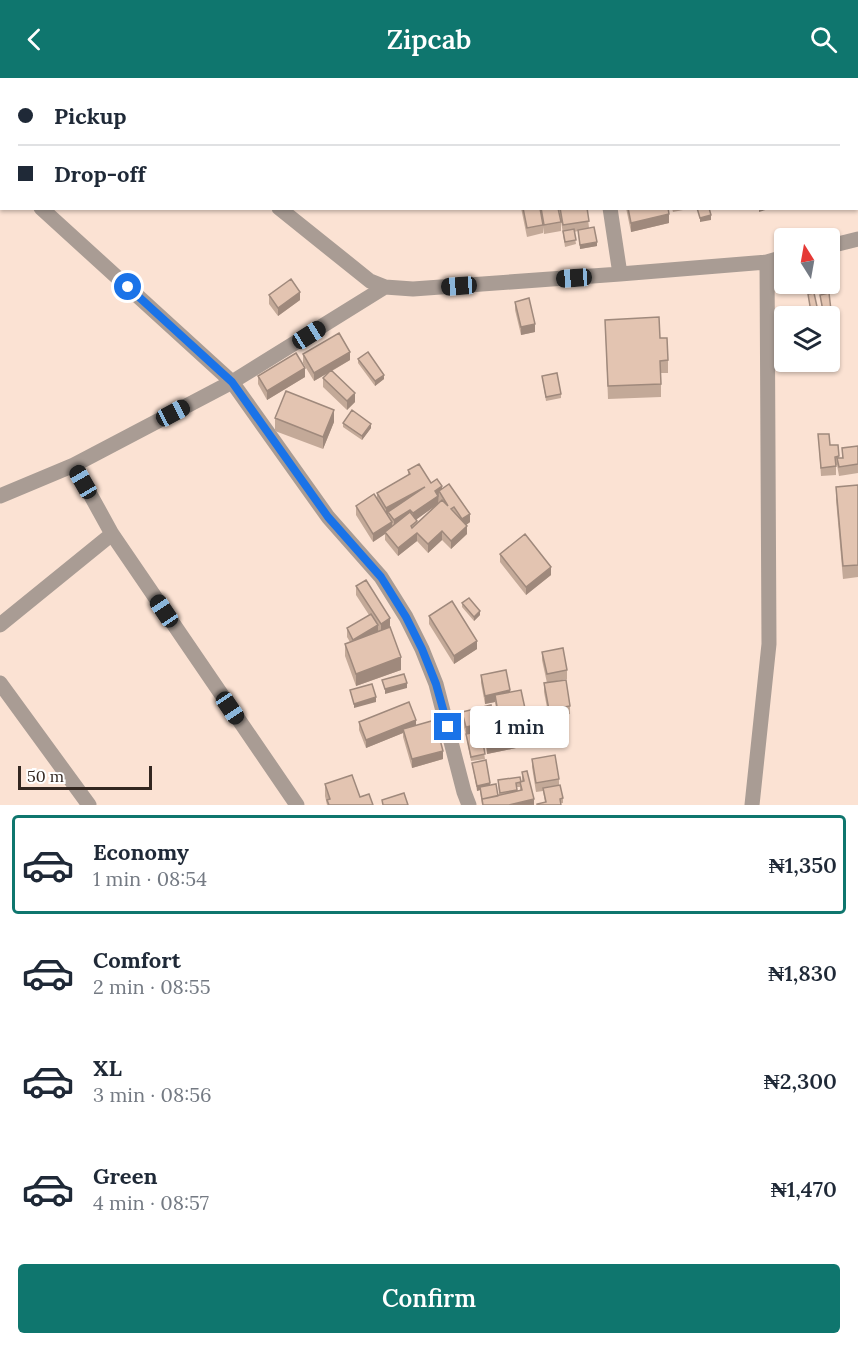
<!DOCTYPE html>
<meta charset="utf-8">
<style>
:root{--surface:#fff;--page:#f6f6f7;--text:#1f2937;--muted:#747a83;--line:#e0e1e3;--accent:#0f766e}
body{margin:0;font-family:Lora,serif;background:var(--page);color:var(--text);height:100vh;display:flex;flex-direction:column;font-size:22px;white-space:nowrap}
*{box-sizing:border-box;margin:0}
p{font-size:20px;color:var(--muted)}
.icon{flex:none;width:33px;height:33px;fill:none;stroke:currentColor;stroke-width:2;stroke-linecap:round;stroke-linejoin:round}
.map{position:relative;height:727px;overflow:hidden}
.details{display:flex;flex-direction:column;background:var(--surface);flex:1}
.details>*{flex:none}
.hud{position:absolute;left:0px;top:0px;width:858px;height:132px;box-shadow:0 2px 4px #0004;display:grid;align-content:center;height:132px;padding:0 18px;background:var(--surface)}
.needle{width:39px;rotate:349deg}
.buttons{position:absolute;left:774px;top:150px;display:grid;gap:12px}
.buttons a{display:grid;place-items:center;width:66px;height:66px;border-radius:6px;background:var(--surface);box-shadow:0 2px 4px #0004;font-size:30px}
.scale{position:absolute;left:18px;bottom:15px;width:134px;box-sizing:border-box;padding-left:6px;border:3px solid #332720;border-top:0;font-size:16px;line-height:21px;white-space:nowrap;color:#332720;-webkit-text-stroke:4px #fff;paint-order:stroke}
.end{position:absolute;width:27px;height:27px;margin:-14px;border:8px solid #1a73e8;background:#fff;box-shadow:0 0 0 3px #fff}
.from{border-radius:50%}
.bubble{position:absolute;height:42px;border-radius:6px;background:var(--surface);box-shadow:0 2px 4px #0004;font-size:20px;font-weight:600;line-height:42px;text-align:center}
.car{position:absolute;width:18px;height:36px;margin:-18px -9px;border-radius:8px;box-shadow:0 0 4px 2px #0007;background:linear-gradient(#222 24%,#8ab4d8 0 40%,#222 0 76%,#8ab4d8 0 86%,#222 0)}
.hud b{display:flex;align-items:center;gap:21px;height:57px;font-size:22px}
.hud b+b{border-top:2px solid var(--line)}
.hud i{width:15px;height:15px;background:var(--text)}
ul{padding:10px 0 0;list-style:none}
li{display:flex;align-items:center;gap:18px;height:99px;margin:0 12px 9px;padding:0 6px;border:3px solid transparent;border-radius:6px}
li div{flex:1}
li b{display:block;font-size:22px}
li em{font-style:normal;font-weight:600}
li.on{border-color:var(--accent)}
li>.icon{width:54px;height:54px;stroke-width:1.5}
.action{display:flex;gap:12px;margin-top:auto;padding:12px 18px}
.action a{flex:1;height:69px;border-radius:6px;background:var(--accent);color:#fff;font-size:24px;font-weight:600;line-height:69px;text-align:center}
header{display:flex;justify-content:space-between;align-items:center;height:78px;padding:0 18px;background:var(--accent);color:#fff;font-size:27px;font-weight:600}
.map>svg:first-child{display:block}
</style>
<header><svg class="icon" aria-label="back" viewBox="0 0 24 24"><path d="M15 5l-7 7 7 7"/></svg>Zipcab<svg class="icon" aria-label="search" viewBox="0 0 24 24"><circle cx="10" cy="10" r="6"/><path d="M15 15l6 6"/></svg></header>
<div class="map">
<svg width="858" height="727" viewBox="0 0 858 727">
<rect width="100%" height="100%" fill="#fbe2d3"/>
<g fill="none" stroke-linecap="round" stroke-linejoin="round">
<path stroke="#a99c94" stroke-width="15" d="M82,0L84,2
M186,0L187,2
M589,0V2
M452,2L456,0
M0,93L2,95
M41,130L232,304L328,439L381,499L406,539L422,571L436,606L464,714L469,727
M279,130L370,203L385,209L413,211L620,196L767,184L784,179
M610,130L620,196
M830,168L858,161
M74,387L112,456L297,727
M0,418L74,387L232,304L385,209
M0,547L112,456
M0,605L89,727
M752,727L769,566L767,184"/>
</g>
<path fill="#c3a998" fill-rule="evenodd" d="M521,130H558L561,144V153L544,156L543,149V155L527,159Z
M559,130H587L589,150L597,168L580,171L578,153L574,154L576,166L565,169Z
M626,130H668L669,145L631,154Z
M672,130H693L673,134Z
M808,216L818,233V238H811Z
M269,217L300,222L278,238L269,226Z
M820,217L831,232V236L823,237Z
M515,224L535,254L521,257L515,232Z
M605,242L660,260L668,282V295H661V319L608,321Z
M303,276L350,282L332,293L355,324L347,332L323,309V300L328,295L314,303L303,285Z
M358,281L384,301L375,308L358,285Z
M258,298L305,299L267,322L258,306Z
M542,298L561,316V320L546,323Z
M275,340L334,344L323,371L275,353Z
M343,345L371,350L362,362L343,349Z
M818,356L830,367H838L839,380H842V370L858,368V395L839,398L837,387H836V397L821,398Z
M408,392L442,411L470,444L466,447L467,456L451,471L442,462L428,475L417,463L398,478L385,462V456L373,464L356,437V428L377,420V415L408,397ZM435,428L417,445L416,441Z
M858,407V499L843,501L836,422V409Z
M500,476L551,497L526,517L500,484Z
M356,508L390,549L401,592L356,608L345,578V566L350,564L347,559V550L369,537L356,517Z
M462,525L480,537L474,543L462,529Z
M429,538L477,571L454,586L429,546Z
M542,574L567,592V601L547,605L542,582Z
M481,597L510,614L526,643L512,646L516,670L487,676L483,654H481L485,681L471,683L466,657L462,642V634L494,645L498,644L495,624L485,626L481,605Z
M544,605L570,628V636L549,640L544,614Z
M359,644L416,647L443,681L412,690L403,659V655L366,670L359,652Z
M532,681L559,701V707L563,720V725L545,724L543,713L536,714L532,689Z
M472,685L498,718L499,717L498,702L522,703V694L534,727H482L480,712L477,713ZM516,709H520V713L517,714Z
M325,706L360,719L373,727H327L325,718Z"/>
<path fill="#9f897c" d="M205,0H222L219,2H205Z
M782,0H793V2H778Z
M759,130H772L759,134Z
M669,136V145L631,154V145Z
M711,137V142L700,144V140Z
M597,164V168L580,171V167Z
M300,214V222L278,238V230Z
M535,246V254L521,257V249Z
M350,274V282L314,303V295Z
M305,290V299L267,322V313Z
M384,297V301L375,308V303Z
M355,315V324L347,332V323Z
M334,332V344L323,371V359Z
M371,346V350L362,362V358Z
M442,408V417L439,413L438,426L413,444V435L435,413Z
M425,409L388,434V437L386,439V430Z
M410,432V440L394,451V442Z
M470,436V444L462,450V441Z
M392,444V452L385,454V456L373,464V456Z
M467,448V456L451,471V463Z
M442,453V462L428,475V466Z
M417,455V463L398,478V470Z
M551,489V497L526,517V509Z
M480,533V537L474,543V539Z
M390,540V549L381,555V546Z
M378,547V555L353,570V562Z
M477,563V571L454,586V578Z
M401,579V592L356,608V596Z
M407,605V610L385,616V611Z
M510,612V621L495,617V624L485,626V618Z
M376,619V624L354,630V626Z
M526,635V643L499,648V640Z
M416,642V650L403,651V655L366,670V662Z
M494,643V651L483,648V654L466,657V649Z
M516,661V670L487,676V667Z
M443,673V681L412,690V681Z
M490,705V710L480,709V712L477,713V708Z
M534,721V727H509Z"/>
<path fill="#e3c4b1" stroke="#9f897c" stroke-width="1.5" d="M229,0H265L266,2H226Z
M275,0H314L315,2H275Z
M315,0H350L345,2H315Z
M722,0H782L778,2H723Z
M523,130H540L543,147L527,150Z
M541,130H558L561,144L544,147Z
M560,130H587L589,143L563,147Z
M628,130H668L669,136L631,145Z
M697,130H709L711,137L700,140Z
M594,149L597,164L580,167L578,152Z
M574,151L576,162L565,164L563,153Z
M291,201L300,214L278,230L269,217Z
M814,215L818,233L811,234L808,216Z
M829,215L831,232L823,233L820,217Z
M529,220L535,246L521,249L515,224Z
M659,239L660,260H667L668,282L660,283L661,306L608,308L605,242Z
M339,255L350,274L314,295L303,276Z
M368,274L384,297L375,303L358,281Z
M296,275L305,290L267,313L258,298Z
M331,292L355,315L347,323L323,300Z
M557,295L561,316L546,319L542,298Z
M286,313L334,332L323,359L275,340Z
M352,332L371,346L362,358L343,345Z
M818,356H829L830,367H838L839,378L835,379L836,388L821,390Z
M858,368V386L839,389L837,380H843L842,370Z
M419,386L431,405L437,401L442,408L435,413L438,418L413,435L410,432L394,442L388,434L425,409L386,430L377,415L410,396L408,392Z
M449,406L470,436L462,441L454,429L451,431L467,448L451,463L442,453L428,466L417,455L398,470L385,454L410,434L417,443L411,448L412,450L442,422L448,428L439,413Z
M858,407V487L843,488L836,409Z
M374,416L392,444L373,456L356,428Z
M525,456L551,489L526,509L500,476Z
M366,502L390,540L381,546L356,508Z
M469,520L480,533L474,539L462,525Z
M452,523L477,563L454,578L429,538Z
M371,536L378,547L353,562L347,550Z
M390,549L401,579L356,596L345,566Z
M563,570L567,592L547,596L542,574Z
M506,592L510,612L485,618L481,597Z
M404,596L407,605L385,611L382,602Z
M566,602L570,628L549,632L544,605Z
M372,606L376,619L354,626L350,612Z
M521,612L526,635L499,640L495,617Z
M409,624L416,642L366,662L359,644Z
M491,627L494,643L466,649L462,634Z
M512,641L516,661L487,667L483,648Z
M435,642L443,673L412,681L403,651Z
M481,653L485,676L471,679L466,656Z
M555,677L559,701L536,705L532,681Z
M486,682L490,705L477,708L472,685Z
M527,693L534,721L509,727H483L482,721L522,712L520,704L524,703L522,694Z
M352,697L360,719L369,716L373,727H329L327,722L330,721L325,706Z
M520,699L521,704L516,705L517,712L500,715L498,702Z
M496,706L498,718L482,721L480,709Z
M560,707L563,720L560,721L561,727H537V726L546,724L543,710Z
M404,715L408,727H383L382,722Z"/>
<g fill="none" stroke-linecap="round" stroke-linejoin="round">
<path stroke="#1a73e8" stroke-width="8" d="M128,209L232,304L328,439L381,499L406,539L422,571L436,606L448,649"/>
</g>
</svg>
<div class="buttons">
<a><svg class="needle" viewBox="-14 -14 28 28"><path d="M0-13l5 13h-10z" fill="#e53935"/><path d="M0 13l5-13h-10z" fill="#747a83"/></svg></a>
<a><svg class="icon" aria-label="layers" viewBox="0 0 24 24"><path d="M12 4l9 5-9 5-9-5zM3 14l9 5 9-5"/></svg></a>
</div>
<div class="scale">50 m</div>
<i class="end from" style="left:128px;top:209px"></i>
<i class="end" style="left:448px;top:649px"></i>
<div class="bubble" style="left:470px;top:628px;width:99px">1 min</div>
<i class="car" style="left:574px;top:200px;rotate:266deg"></i>
<i class="car" style="left:459px;top:208px;rotate:266deg"></i>
<i class="car" style="left:309px;top:257px;rotate:58deg"></i>
<i class="car" style="left:173px;top:335px;rotate:62deg"></i>
<i class="car" style="left:83px;top:404px;rotate:330deg"></i>
<i class="car" style="left:164px;top:533px;rotate:326deg"></i>
<i class="car" style="left:230px;top:630px;rotate:146deg"></i>
<div class="hud">
<b><i class="from"></i>Pickup</b>
<b><i></i>Drop-off</b>
</div>
</div>
<section class="details">
<ul>
<li class="on"><svg class="icon" aria-label="car" viewBox="0 0 24 24"><path d="M5 17H2v-5l4-1 3-4h7l3 4 3 1v5h-3M9 17h6M6 11h13"/><circle cx="7" cy="17" r="2"/><circle cx="17" cy="17" r="2"/></svg><div><b>Economy</b><p>1 min · 08:54</p></div><em>₦1,350</em></li>
<li><svg class="icon" aria-label="car" viewBox="0 0 24 24"><path d="M5 17H2v-5l4-1 3-4h7l3 4 3 1v5h-3M9 17h6M6 11h13"/><circle cx="7" cy="17" r="2"/><circle cx="17" cy="17" r="2"/></svg><div><b>Comfort</b><p>2 min · 08:55</p></div><em>₦1,830</em></li>
<li><svg class="icon" aria-label="car" viewBox="0 0 24 24"><path d="M5 17H2v-5l4-1 3-4h7l3 4 3 1v5h-3M9 17h6M6 11h13"/><circle cx="7" cy="17" r="2"/><circle cx="17" cy="17" r="2"/></svg><div><b>XL</b><p>3 min · 08:56</p></div><em>₦2,300</em></li>
<li><svg class="icon" aria-label="car" viewBox="0 0 24 24"><path d="M5 17H2v-5l4-1 3-4h7l3 4 3 1v5h-3M9 17h6M6 11h13"/><circle cx="7" cy="17" r="2"/><circle cx="17" cy="17" r="2"/></svg><div><b>Green</b><p>4 min · 08:57</p></div><em>₦1,470</em></li>
</ul>
<div class="action"><a>Confirm</a></div>
</section>
